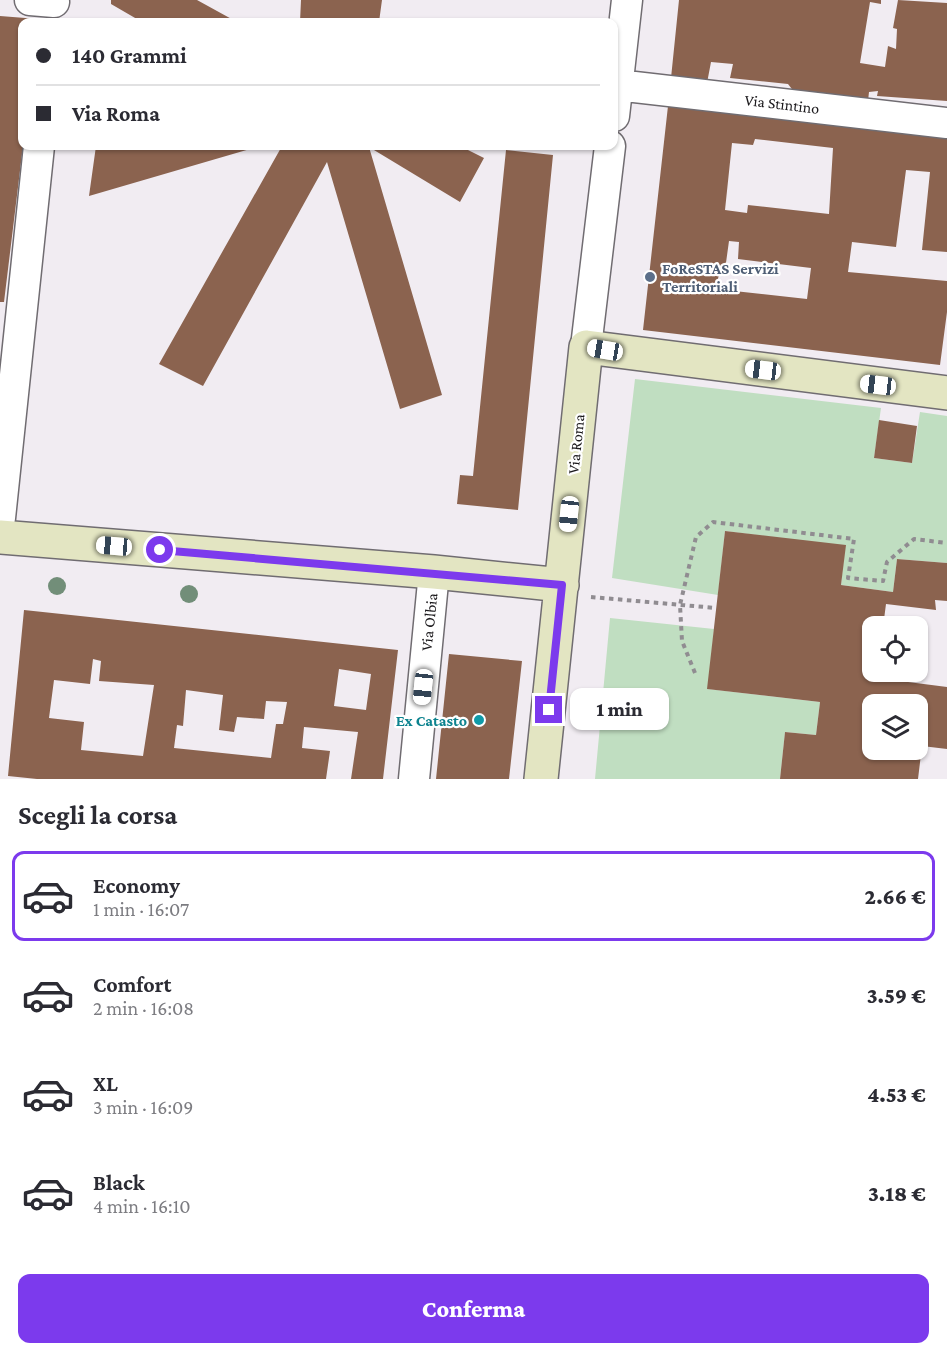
<!DOCTYPE html>
<html lang="it">
<meta charset="utf-8">
<style>
:root{--surface:#fff;--page:#f7f7f7;--text:#2b2b33;--muted:#7c7c81;--line:#e1e1e2;--accent:#7c3aed}
body{margin:0;font-family:"Crimson Pro",serif;background:var(--page);color:var(--text);height:100vh;display:flex;flex-direction:column;font-size:22px;white-space:nowrap}
*{box-sizing:border-box;margin:0}
p{font-size:20px;color:var(--muted)}
.icon{flex:none;width:33px;height:33px;fill:none;stroke:currentColor;stroke-width:2;stroke-linecap:round;stroke-linejoin:round}
.map{position:relative;height:779px;overflow:hidden}
.panel{display:flex;flex-direction:column;background:var(--surface);flex:1}
.panel>*{flex:none}
.hud{position:absolute;left:18px;top:18px;width:600px;height:132px;border-radius:12px;box-shadow:0 2px 4px #0004;display:grid;align-content:center;height:132px;padding:0 18px;background:var(--surface)}
.controls{position:absolute;left:862px;top:616px;display:grid;gap:12px}
.controls a{display:grid;place-items:center;width:66px;height:66px;border-radius:12px;background:var(--surface);box-shadow:0 2px 4px #0004;font-size:30px}
.end{position:absolute;width:27px;height:27px;margin:-14px;border:8px solid #7c3aed;background:#fff;box-shadow:0 0 0 3px #fff}
.from{border-radius:50%}
.bubble{position:absolute;height:42px;border-radius:12px;background:var(--surface);box-shadow:0 2px 4px #0004;font-size:20px;font-weight:800;line-height:42px;text-align:center}
.car{position:absolute;width:18px;height:36px;margin:-18px -9px;border-radius:8px;box-shadow:0 0 4px 2px #0007;background:linear-gradient(#fff 24%,#345 0 40%,#fff 0 76%,#345 0 86%,#fff 0)}
.hud b{display:flex;align-items:center;gap:21px;height:57px;font-size:22px}
.hud b+b{border-top:2px solid var(--line)}
.hud i{width:15px;height:15px;background:var(--text)}
ul{padding:0;list-style:none}
li{display:flex;align-items:center;gap:18px;height:90px;margin:0 12px 9px;padding:0 6px;border:3px solid transparent;border-radius:12px}
li div{flex:1}
li b{display:block;font-size:22px}
li em{font-style:normal;font-weight:800}
li.current{border-color:var(--accent)}
li>.icon{width:54px;height:54px;stroke-width:1.5}
h2{padding:0 18px;font-size:27px;line-height:72px}
.cta{display:flex;gap:12px;margin-top:auto;padding:12px 18px}
.cta a{flex:1;height:69px;border-radius:12px;background:var(--accent);color:#fff;font-size:24px;font-weight:800;line-height:69px;text-align:center}
.map>svg:first-child{display:block}
</style>
<div class="map">
<svg width="947" height="779" viewBox="0 0 947 779">
<rect width="100%" height="100%" fill="#f1ecf2"/>
<path fill="#c0dec1" d="M635,379L881,408L874,458L912,463L920,412L947,416V563L897,559L893,592L841,585L845,546L725,531L718,595L612,578Z
M610,618L714,629L708,689L820,702L816,735L785,732L780,779H595Z"/>
<path fill="#8b634f" fill-rule="evenodd" d="M111,0H197L237,22H142L111,4Z
M301,0H382L379,22H300Z
M679,0H881V4L870,2L860,63L885,67L888,46L896,49L897,29L893,28L898,0L947,3V101L877,96L878,91L869,92L868,101L795,93L788,84L730,78L733,64L711,62L707,83L671,78Z
M0,16L38,19V22H22L23,146L4,302H0Z
M668,106L947,137V252L922,250L930,172L906,170L896,247L852,242L848,272L947,281V312L940,365L643,330ZM755,139L833,148L829,214L748,205L747,213L725,210L732,143L753,145ZM729,241L739,242L738,259L811,268L807,299L716,289L720,269L725,270Z
M96,146H260L89,196Z
M282,146H460L484,158L460,202L369,147L442,395L400,409L327,162L203,386L159,364Z
M522,146H545L544,149Z
M506,150L553,155L518,510L457,504L460,475L473,476Z
M879,420L917,426L912,463L874,458Z
M725,531L846,545L841,585L893,592L897,559L947,563V601L935,600L936,610L886,604L883,627H873V672H878L877,678L947,687V749L922,746L918,779H780L785,732L816,735L820,702L707,689ZM873,705H918V750H873Z
M24,610L398,650L383,779H351L358,732L304,727L302,748L330,751L326,779H37L8,776ZM93,659L101,661L99,681L154,685L143,756L81,750L84,722L49,718L54,680L90,684ZM339,669L371,674L366,710L334,706ZM186,690L223,695L219,730L234,732L237,717L264,719L266,701L287,702L283,724H276L271,758L174,748L177,725L183,726Z
M449,654L522,661L509,779H436Z"/>
<g fill="none" stroke-linecap="round" stroke-linejoin="round">
<defs>
<path id="street" d="M30,0L54,2
M617,85L947,123
M614,116L627,0
M586,347L610,146
M0,518L39,146
M414,779L434,572"/>
<path id="secondary" d="M0,537L434,572L562,585
M541,779L586,347L947,393"/>
</defs>
<use href="#street" stroke="#706c71" stroke-width="33"/>
<use href="#secondary" stroke="#706c71" stroke-width="36"/>
<path stroke="#908c91" stroke-width="4" stroke-dasharray="4.5 4.5" stroke-linecap="butt" d="M591,597L716,608
M695,673L682,641L680,605L696,537L713,522L854,539L848,578L883,581L887,562L914,539L947,543"/>
<use href="#street" stroke="#fff" stroke-width="30"/>
<use href="#secondary" stroke="#e3e5c2" stroke-width="33"/>
</g>
<g fill="#728e79">
<circle cx="57" cy="586" r="9"/>
<circle cx="189" cy="594" r="9"/>
</g>
<g fill="none" stroke-linecap="round" stroke-linejoin="round">
<path stroke="#7c3aed" stroke-width="8" d="M160,550L562,585L549,710"/>
</g>
<circle fill="#5c6f8a" stroke="#fff" stroke-width="2" cx="650" cy="277" r="6"/>
<circle fill="#0f9aa8" stroke="#fff" stroke-width="2" cx="479" cy="720" r="6"/>
<g text-anchor="middle" dominant-baseline="central" stroke-width="4.5" stroke-linejoin="round" paint-order="stroke">
<g font-size="16" fill="#1c1a1d" stroke="#fff">
<text transform="translate(782 104) rotate(7)">Via Stintino</text>
<text transform="translate(576 444) rotate(-84)">Via Roma</text>
<text transform="translate(429 622) rotate(-84)">Via Olbia</text>
</g>
<g font-size="16" font-weight="bold" fill="#4e5e75" stroke="#fff" text-anchor="start">
<text x="662" y="268">FoReSTAS Servizi<tspan x="662" dy="18">Territoriali</tspan></text>
</g>
<g font-size="16" font-weight="bold" fill="#0d838f" stroke="#fff" text-anchor="end">
<text x="467" y="720">Ex Catasto</text>
</g>
</g>
</svg>
<div class="controls">
<a><svg class="icon" aria-label="locate" viewBox="0 0 24 24"><circle cx="12" cy="12" r="6"/><path d="M12 2v4M12 18v4M2 12h4M18 12h4"/></svg></a>
<a><svg class="icon" aria-label="layers" viewBox="0 0 24 24"><path d="M12 4l9 5-9 5-9-5zM3 14l9 5 9-5"/></svg></a>
</div>
<i class="end from" style="left:160px;top:550px"></i>
<i class="end" style="left:549px;top:710px"></i>
<div class="bubble" style="left:570px;top:688px;width:99px">1 min</div>
<i class="car" style="left:605px;top:350px;rotate:280deg"></i>
<i class="car" style="left:763px;top:370px;rotate:277deg"></i>
<i class="car" style="left:878px;top:385px;rotate:277deg"></i>
<i class="car" style="left:569px;top:514px;rotate:186deg"></i>
<i class="car" style="left:114px;top:546px;rotate:275deg"></i>
<i class="car" style="left:423px;top:687px;rotate:186deg"></i>
<div class="hud">
<b><i class="from"></i>140 Grammi</b>
<b><i></i>Via Roma</b>
</div>
</div>
<section class="panel">
<h2>Scegli la corsa</h2>
<ul>
<li class="current"><svg class="icon" aria-label="car" viewBox="0 0 24 24"><path d="M5 17H2v-5l4-1 3-4h7l3 4 3 1v5h-3M9 17h6M6 11h13"/><circle cx="7" cy="17" r="2"/><circle cx="17" cy="17" r="2"/></svg><div><b>Economy</b><p>1 min · 16:07</p></div><em>2.66 €</em></li>
<li><svg class="icon" aria-label="car" viewBox="0 0 24 24"><path d="M5 17H2v-5l4-1 3-4h7l3 4 3 1v5h-3M9 17h6M6 11h13"/><circle cx="7" cy="17" r="2"/><circle cx="17" cy="17" r="2"/></svg><div><b>Comfort</b><p>2 min · 16:08</p></div><em>3.59 €</em></li>
<li><svg class="icon" aria-label="car" viewBox="0 0 24 24"><path d="M5 17H2v-5l4-1 3-4h7l3 4 3 1v5h-3M9 17h6M6 11h13"/><circle cx="7" cy="17" r="2"/><circle cx="17" cy="17" r="2"/></svg><div><b>XL</b><p>3 min · 16:09</p></div><em>4.53 €</em></li>
<li><svg class="icon" aria-label="car" viewBox="0 0 24 24"><path d="M5 17H2v-5l4-1 3-4h7l3 4 3 1v5h-3M9 17h6M6 11h13"/><circle cx="7" cy="17" r="2"/><circle cx="17" cy="17" r="2"/></svg><div><b>Black</b><p>4 min · 16:10</p></div><em>3.18 €</em></li>
</ul>
<div class="cta"><a>Conferma</a></div>
</section>
